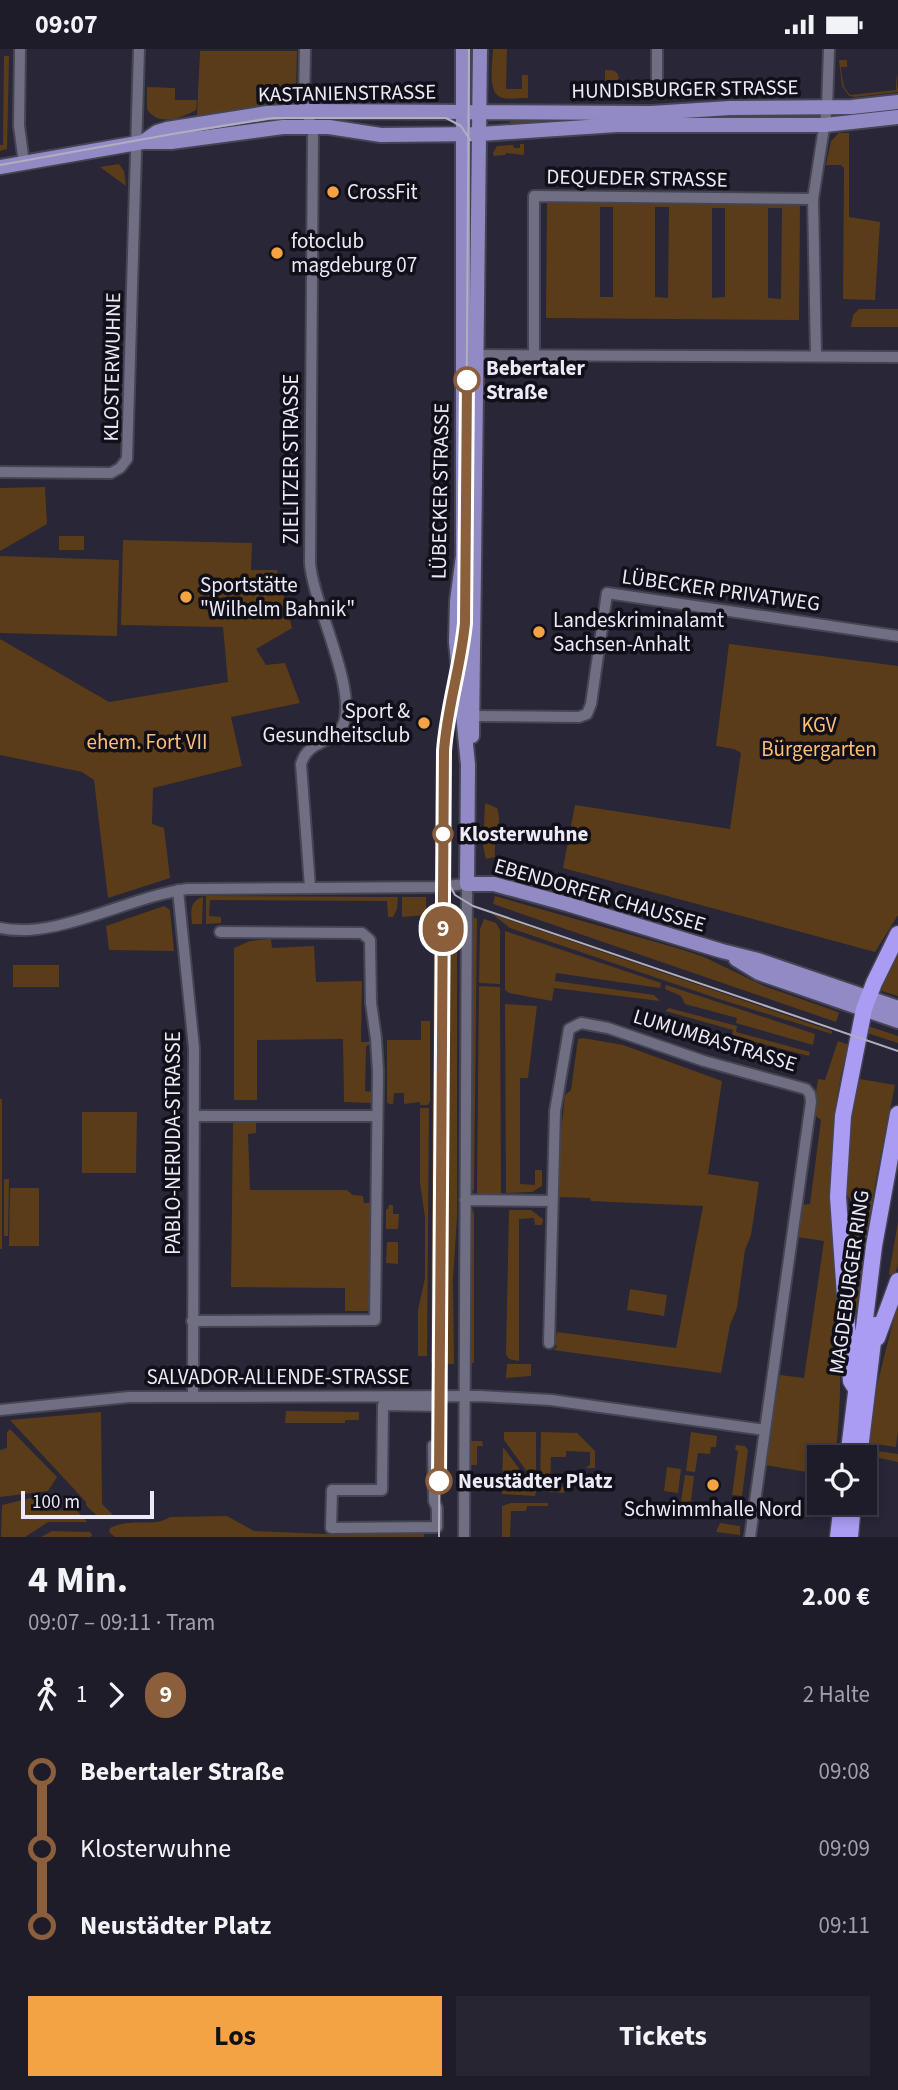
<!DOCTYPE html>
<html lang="de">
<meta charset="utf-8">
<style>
body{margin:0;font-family:"Source Sans 3",sans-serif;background:#262531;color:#f1f3f6;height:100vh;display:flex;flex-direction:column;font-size:26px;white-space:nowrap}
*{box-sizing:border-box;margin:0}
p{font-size:23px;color:#a1a1a8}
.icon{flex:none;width:38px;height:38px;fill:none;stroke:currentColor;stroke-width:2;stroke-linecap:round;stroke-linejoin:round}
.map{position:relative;height:1488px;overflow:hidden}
.panel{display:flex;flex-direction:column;background:#1e1c29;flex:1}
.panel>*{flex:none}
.badge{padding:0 14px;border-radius:23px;font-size:24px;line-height:46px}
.tools{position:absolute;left:807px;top:1396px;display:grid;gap:14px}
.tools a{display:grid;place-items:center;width:70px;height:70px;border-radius:0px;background:#1e1c29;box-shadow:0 4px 10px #0003,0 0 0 2px #3c3a46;font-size:35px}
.scale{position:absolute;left:21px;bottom:18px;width:133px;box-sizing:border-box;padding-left:7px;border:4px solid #ebeaf6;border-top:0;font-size:19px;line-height:24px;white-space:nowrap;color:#ebeaf6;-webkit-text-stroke:5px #111018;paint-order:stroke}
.map>.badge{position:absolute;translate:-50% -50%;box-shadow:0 0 0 4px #fff}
.legs{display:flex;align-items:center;gap:10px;height:77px;padding:0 28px;font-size:23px}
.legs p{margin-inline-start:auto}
.headline{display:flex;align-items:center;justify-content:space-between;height:119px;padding:0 28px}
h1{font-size:38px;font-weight:700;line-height:52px}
.action{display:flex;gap:14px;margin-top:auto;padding:14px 28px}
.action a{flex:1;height:80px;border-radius:0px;background:#f4a344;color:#111;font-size:28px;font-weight:700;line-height:80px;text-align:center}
.action a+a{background:#262531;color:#f1f3f6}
ul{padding:0 28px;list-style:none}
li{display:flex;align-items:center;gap:24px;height:77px;font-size:26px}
li i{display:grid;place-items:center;width:10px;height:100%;margin:0 9px;background:currentColor}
li i::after{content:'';width:18px;height:18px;margin:-9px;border:5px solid;border-radius:50%;background:#1e1c29}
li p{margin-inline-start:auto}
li:first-child i{background:linear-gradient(#0000 50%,currentColor 0)}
li:last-child i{background:linear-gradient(currentColor 50%,#0000 0)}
.status{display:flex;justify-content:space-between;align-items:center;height:49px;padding:0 35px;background:#1e1c29;direction:ltr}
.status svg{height:19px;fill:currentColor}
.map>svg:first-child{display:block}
.green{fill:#5b3c18;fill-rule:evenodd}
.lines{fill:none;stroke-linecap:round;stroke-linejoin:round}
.minor-casing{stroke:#454452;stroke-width:14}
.major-casing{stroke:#454452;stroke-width:18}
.highway-casing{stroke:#454452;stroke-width:19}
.minor{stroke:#706e82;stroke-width:10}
.major{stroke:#928ac5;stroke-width:14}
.highway{stroke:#a99cf2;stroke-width:16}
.tram{stroke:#b0afbc;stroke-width:2}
.line-1-casing{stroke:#fff;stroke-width:16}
.line-1{stroke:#8b5e3c;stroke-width:10}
.poi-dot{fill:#f4a344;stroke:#111018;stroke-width:2.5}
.stop-1-dot{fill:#fff;stroke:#8b5e3c;stroke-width:3.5}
.labels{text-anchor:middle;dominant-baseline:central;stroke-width:7;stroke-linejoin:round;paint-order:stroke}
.street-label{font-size:21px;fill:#ebeaf6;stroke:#111018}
.poi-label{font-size:21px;fill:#ebeaf6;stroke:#111018;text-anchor:start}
.stop-label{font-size:21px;font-weight:bold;fill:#ebeaf6;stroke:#111018;text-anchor:start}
.park-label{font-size:21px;fill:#ffbd75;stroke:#111018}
</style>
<div class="status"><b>09:07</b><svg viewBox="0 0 49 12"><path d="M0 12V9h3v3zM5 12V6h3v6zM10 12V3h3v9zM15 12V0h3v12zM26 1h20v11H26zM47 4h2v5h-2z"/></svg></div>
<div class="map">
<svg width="898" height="1488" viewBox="0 0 898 1488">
<rect width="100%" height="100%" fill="#282637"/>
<path class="green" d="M493,0h14l-1,40h16v-14h6v23c-8,0 -21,2 -28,-1 -13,-6 -7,-36 -7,-48z
M200,2h97l-1,39 -10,13 -100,18 11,-6z
M4,7h5l-2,93 -7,2v-6h3z
M839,11h8v7h-6v3l3,17 6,8 46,-5v-17l2,19 -43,5 -6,-1 -7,-10z
M605,21c7,0 13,0 14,8l-4,6 -10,2z
M147,38l28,1v12h22l-1,10c-15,8 -38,17 -49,-1z
M800,64v3h-77l-214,11 1,-7 60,1 30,-4z
M839,84h10v84l31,5 -5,78 -32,-1 1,-131 -3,-3h-15l5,-24z
M520,95h4v11l-18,-2 -1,2 -11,1 -1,-3 4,-7 16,-1 1,3h6z
M119,115l5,7 2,15 -26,-19z
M547,153l253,2 -1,116 -253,-2zM600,158h13v90h-13zM655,158h14l-1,91 -13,-1zM712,159h13v89l-13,1zM768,159h14l-1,91 -13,-1z
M859,260h39v18h-47l2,-12z
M45,438l2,37 -47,27v-63z
M59,487h25v14h-25z
M123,491l129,3 -1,27h26l15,58 -36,21 10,16 19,-2 15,40 -69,14 11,49 -89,22 -1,36 12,4 6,50 -62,20 -14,-118 -12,-8 -82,-17v-116l109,63 119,-20 -5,-55 -102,-2z
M0,507l119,4 -2,76 -117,-3z
M729,595l169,22v249l-23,37 -312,-84 12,-63 155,24 11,-76 -7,-4 -18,-3z
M485,754l12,5c6,14 -4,33 -2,49l-9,2 -3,-13z
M206,847l192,1 -1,12 -4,8h-5l-1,-16 -177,-1 -1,16 12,1v6l-15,1z
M495,847l185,53 24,8 60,29 71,25 4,2 -3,9 -343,-118z
M203,848l-1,27h-10c-1,-12 -3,-23 11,-27z
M402,848h24v18l-24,2z
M164,857l6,4 4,41 -65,-1 -3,-24z
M492,865l340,117v3l-113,-35 -209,-71z
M451,869h6v300l-4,61 1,85h-7z
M473,869h4l-3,274 -3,-5z
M436,870h5l-3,444h-7l3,-438z
M484,870l12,4 4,7v54l-21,-1 1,-54z
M505,882l156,52 -1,5 -104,-15 -1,8 99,14 6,6 -106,-13 -2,13 -43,-8 -4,-3z
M271,890l1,9 42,-2 2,36 46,-1 -1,61h9l2,2 -6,2 -1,45 8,1v11l-29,-1 -1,-63 -86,1v60h-23v-152l16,-7z
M898,899v48l-19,-6z
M13,916h46v22h-46z
M666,936l149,49 -2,11 -77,-22 1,-5 -52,-14 -4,-8 -16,-7z
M479,937l21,1 1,209 -17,1 -7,-4z
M505,955l32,2 -9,72h-8v106l15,1v-15h7v16l-10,6 -26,1z
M669,959l68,18 -1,6 74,20 -1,4 -77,-20 1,-6 -68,-19z
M421,972h9v80l-2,4h-8v-3l-16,2v-11h-10l-1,11h-4l-2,-2v-62h34z
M865,976l33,11v7l-34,-11z
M583,989l40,7 99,36 -14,93 51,8 -8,53 -6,15 -8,58 -7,17 -9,48 -168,-23 4,-3 -2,-4 2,-11 119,16 27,-142 -112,-5 -1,-3 -31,-1 1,-55 5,-47 6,-5 7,-51z
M838,992l11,4c-32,102 -11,208 -9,312 1,34 -1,67 -5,101h-16v16l-54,-9 15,-90 24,3 20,-137 -27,-4 4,-32 9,-1 11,-84 -8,-6 5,-35 7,1z
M854,1029l41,7 -20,99 -21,142 2,3 -2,18 -4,-118 9,-5 -2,-16 -14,-18z
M0,1050h2v150h-2z
M420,1059h9l-2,248h-9v-46l7,-32v-61l-5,-34z
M82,1063h55l-1,61h-54z
M233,1073h23v11l-8,1 2,56h97l6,5 10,1 1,7h9l-3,108h-25v-23l-114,-1z
M4,1130h5l-1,57h-4z
M10,1139h29v58h-30z
M389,1156h4v9h6l-1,15h-12v-20h2z
M474,1161v153h-3l-1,-13v-134z
M509,1161h22l12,9 -1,6h-7l-1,-7 -15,1v142l-10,-2 -3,-5z
M898,1173v43l-4,13 -5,-4z
M387,1193h11v22l-12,-1z
M630,1240l37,6 -3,21 -37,-6z
M898,1253v129l-2,16 -27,-4 5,-46z
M507,1315h24v12l-25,2z
M286,1362l73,1v8h-14v3h-60z
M101,1363l1,92 12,12c-12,5 -20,-2 -28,-11v-3l-76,-82z
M10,1380l47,48 -9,14 -48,6v-47l7,-2v-16z
M504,1383h32v52l-32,-44z
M541,1383l36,1 18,18v17h-10l5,-3v-13l-24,-1v6h-15l-1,29 14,1v6l-24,-2z
M691,1383l26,4 -1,11h-5l-1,7 -12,-1 -3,19 -9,-1z
M469,1392h13l1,5h-6v19h-9z
M736,1396l9,1 3,4 -6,46 -10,-1 6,-44 -3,-1z
M503,1398l33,44 -1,5 -33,-2z
M870,1401l28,4v8l-28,-6z
M667,1418l14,2 -3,24 -14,-2z
M685,1426l9,1 -5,41 -10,-2z
M51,1444l-10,8 -1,10 28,-1 3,-6 16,18h-39l-23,15h-24l1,-32z
M511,1454h37v3h-21l-1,5h-15l-1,26h-8v-31z
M227,1467l27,15 93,4 77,-6v8h-309l-6,-5 1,-4c23,-11 43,0 60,-11z
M720,1474l20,3v9l-24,-3z
M52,1482l38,1 2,3 -1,2h-50z"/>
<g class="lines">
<g class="minor-casing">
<path id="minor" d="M20,0l-1,77 5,37
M305,0l-1,56 9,26 -3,432c3,41 48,127 33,162 -9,20 -34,13 -42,39l9,123
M657,0v40
M534,305v-158l279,3
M476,306l422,2
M816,307l-3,-157 14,-91 2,-59
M0,423l111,1 9,-5 7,-9 12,-410
M473,667l106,1 8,-3 4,-10 16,-111 291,43
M178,841l16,158 -1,349
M0,879c56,12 128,-31 187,-39l248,-2 32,-3 -3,653
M194,1067h183
M465,1151l87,1
M192,1272l183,-1 3,-248 -2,-34 -5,-35 -1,-63 -8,-7 -142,-1
M549,1294l6,-232 14,-82 12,-6 27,5 96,33 102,28 4,5 1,8 -61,435
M383,1356l55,1v39l-5,1 1,55 3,7v19l-106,1 1,-38h50z
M0,1361l129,-13 351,-1 71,4 214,30"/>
</g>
<g class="major-casing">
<path id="major" d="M463,0v507l-6,45 -1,41 12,123 -1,119h27l73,20 155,47 36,9 140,48
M143,93l14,-10 10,-3 100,-16 39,-2 345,2 79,-5 122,-1 46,-5
M0,118l143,-25h28l112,-15h46l52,8 99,-1 137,-9h208l73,-8
M472,687l8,-687
M736,910l23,14 139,48"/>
</g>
<g class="highway-casing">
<path id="highway" d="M877,1289l21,-57
M856,1340l-5,-8 -13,-184 5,-81 21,-107 10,-26 24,-49
M848,1409l26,-212 24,-132
M859,1409l16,-133
M838,1488l4,-34
M850,1488l3,-34"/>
</g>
<use href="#minor" class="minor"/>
<use href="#major" class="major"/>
<use href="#highway" class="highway"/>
<path class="tram" d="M0,116l178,-32 94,-15h174l15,8 9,14
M445,828l10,18 18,11 425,145
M439,1488l5,-786c3,-43 17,-85 21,-128l4,-574"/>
</g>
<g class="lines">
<g class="line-1-casing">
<path id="line-1" d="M439,1432l5,-730c3,-43 17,-85 21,-128l2,-243"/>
</g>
<use href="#line-1" class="line-1"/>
</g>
<g class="poi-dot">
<circle cx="333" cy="143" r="7"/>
<circle cx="277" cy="204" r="7"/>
<circle cx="186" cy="548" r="7"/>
<circle cx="539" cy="583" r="7"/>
<circle cx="424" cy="674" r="7"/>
<circle cx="713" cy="1436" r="7"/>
</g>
<g class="stop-1-dot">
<circle cx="467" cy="331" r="12"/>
<circle cx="443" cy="785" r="9"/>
<circle cx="439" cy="1432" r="12"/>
</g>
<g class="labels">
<g class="street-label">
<text transform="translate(685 40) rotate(-1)">HUNDISBURGER STRASSE</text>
<text transform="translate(347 44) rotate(-1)">KASTANIENSTRASSE</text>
<text transform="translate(637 129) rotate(1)">DEQUEDER STRASSE</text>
<text transform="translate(112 318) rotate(-89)">KLOSTERWUHNE</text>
<text transform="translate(291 410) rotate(-90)">ZIELITZER STRASSE</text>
<text transform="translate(440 442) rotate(-89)">LÜBECKER STRASSE</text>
<text transform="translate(721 541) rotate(8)">LÜBECKER PRIVATWEG</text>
<text transform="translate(600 846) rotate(16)">EBENDORFER CHAUSSEE</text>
<text transform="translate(715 991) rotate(17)">LUMUMBASTRASSE</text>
<text transform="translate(173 1094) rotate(-90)">PABLO-NERUDA-STRASSE</text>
<text transform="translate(849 1233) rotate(-82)">MAGDEBURGER RING</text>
<text x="278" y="1328">SALVADOR-ALLENDE-STRASSE</text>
</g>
<g class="poi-label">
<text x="347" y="143">CrossFit</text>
<text x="291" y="192">fotoclub<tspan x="291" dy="24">magdeburg 07</tspan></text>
<text x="200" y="536">Sportstätte<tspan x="200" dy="24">"Wilhelm Bahnik"</tspan></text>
<text x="553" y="571">Landeskriminalamt<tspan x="553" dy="24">Sachsen-Anhalt</tspan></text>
<text x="410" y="662" text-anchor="end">Sport &amp;<tspan x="410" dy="24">Gesundheitsclub</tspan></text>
<text x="713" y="1460" text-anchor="middle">Schwimmhalle Nord</text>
</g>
<g class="stop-label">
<text x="486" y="319">Bebertaler<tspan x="486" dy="24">Straße</tspan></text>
<text x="459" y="785">Klosterwuhne</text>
<text x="458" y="1432">Neustädter Platz</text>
</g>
<g class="park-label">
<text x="819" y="676">KGV<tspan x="819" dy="24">Bürgergarten</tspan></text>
<text x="147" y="693">ehem. Fort VII</text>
</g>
</g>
</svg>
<div class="tools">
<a><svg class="icon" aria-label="locate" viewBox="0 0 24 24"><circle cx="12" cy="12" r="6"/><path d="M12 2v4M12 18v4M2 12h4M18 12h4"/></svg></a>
</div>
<div class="scale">100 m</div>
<b class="badge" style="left:443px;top:880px;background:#8b5e3c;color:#fff">9</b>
</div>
<section class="panel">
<div class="headline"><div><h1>4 Min.</h1><p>09:07 – 09:11 · Tram</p></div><b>2.00 €</b></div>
<div class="legs"><svg class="icon" aria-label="walk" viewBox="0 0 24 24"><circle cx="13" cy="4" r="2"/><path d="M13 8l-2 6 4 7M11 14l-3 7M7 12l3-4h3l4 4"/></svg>1<svg class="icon" aria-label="forward" viewBox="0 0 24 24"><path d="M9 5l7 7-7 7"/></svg><b class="badge" style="background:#8b5e3c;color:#fff">9</b><p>2 Halte</p></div>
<ul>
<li><i style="color:#8b5e3c"></i><b>Bebertaler Straße</b><p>09:08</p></li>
<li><i style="color:#8b5e3c"></i><span>Klosterwuhne</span><p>09:09</p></li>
<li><i style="color:#8b5e3c"></i><b>Neustädter Platz</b><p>09:11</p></li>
</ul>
<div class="action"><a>Los</a><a>Tickets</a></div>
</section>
